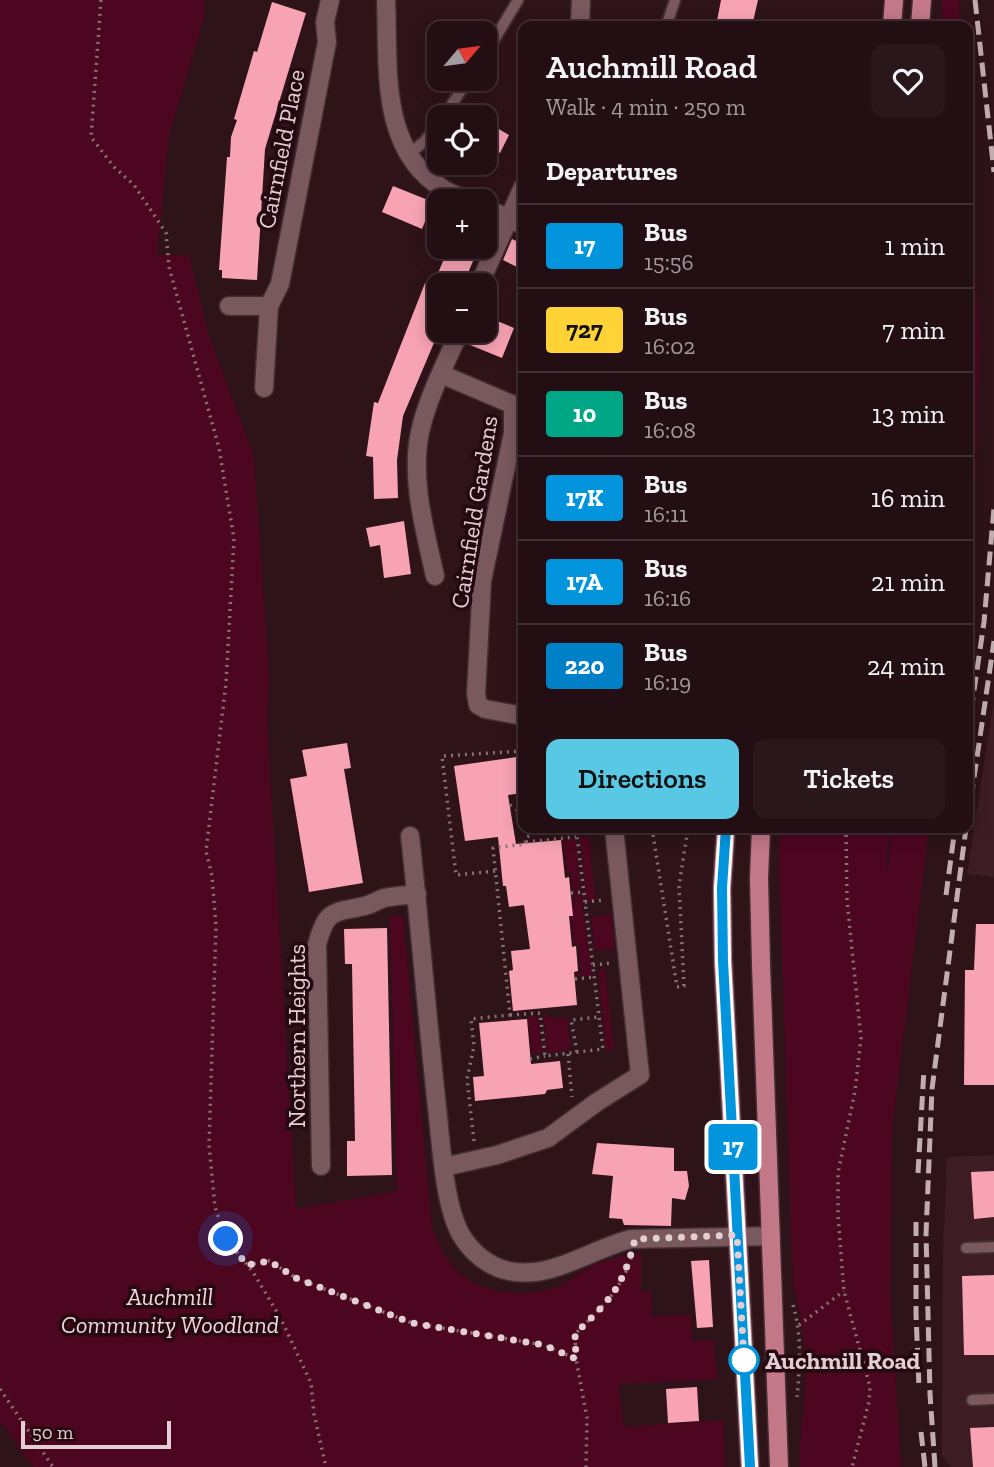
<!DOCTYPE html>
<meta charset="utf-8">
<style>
body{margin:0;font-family:"Zilla Slab",serif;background:#2a171c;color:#f1f3f6;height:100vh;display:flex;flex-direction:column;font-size:26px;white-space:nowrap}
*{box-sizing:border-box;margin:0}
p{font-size:23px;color:#a29ca0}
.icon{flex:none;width:38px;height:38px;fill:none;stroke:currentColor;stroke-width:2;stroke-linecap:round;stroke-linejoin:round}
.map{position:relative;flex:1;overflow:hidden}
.sheet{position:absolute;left:518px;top:21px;width:455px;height:812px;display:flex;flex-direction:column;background:#220e13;border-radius:14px;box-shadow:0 4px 18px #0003,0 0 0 2px #3f2e33}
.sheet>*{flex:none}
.badge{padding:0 14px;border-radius:5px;font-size:24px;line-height:46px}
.needle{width:46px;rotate:61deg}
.fabs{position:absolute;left:427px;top:21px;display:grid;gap:14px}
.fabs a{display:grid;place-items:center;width:70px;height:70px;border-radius:14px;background:#220e13;box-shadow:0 4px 18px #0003,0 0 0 2px #3f2e33;font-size:35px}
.scale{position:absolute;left:21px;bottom:18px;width:150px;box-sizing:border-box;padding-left:7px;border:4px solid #e3cfd3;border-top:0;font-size:19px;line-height:24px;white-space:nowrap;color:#e3cfd3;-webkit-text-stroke:5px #240a10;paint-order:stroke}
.you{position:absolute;width:35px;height:35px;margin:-18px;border:5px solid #fff;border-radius:50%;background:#1a73e8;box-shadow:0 0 0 10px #1a73e833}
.map>.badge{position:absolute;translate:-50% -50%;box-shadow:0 0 0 4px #fff}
h2{padding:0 28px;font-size:26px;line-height:63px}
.round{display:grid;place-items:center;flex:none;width:74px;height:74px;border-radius:14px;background:#2a171c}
.overview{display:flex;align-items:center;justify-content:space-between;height:119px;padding:0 28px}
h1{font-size:33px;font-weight:600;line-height:52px}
.button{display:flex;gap:14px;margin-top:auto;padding:14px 28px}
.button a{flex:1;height:80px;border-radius:14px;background:#58c8e4;color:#111;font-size:28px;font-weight:600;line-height:80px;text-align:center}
.button a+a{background:#2a171c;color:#f1f3f6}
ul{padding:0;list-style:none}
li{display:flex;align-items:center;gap:21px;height:84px;padding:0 28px;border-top:2px solid #3f2e33}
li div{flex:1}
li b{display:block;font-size:26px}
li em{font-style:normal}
li .badge{min-width:77px;font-weight:700;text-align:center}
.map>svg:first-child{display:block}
.built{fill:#3e1c24}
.green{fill:#4d0620}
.building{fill:#f8a3b4}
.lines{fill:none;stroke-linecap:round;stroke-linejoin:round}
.lane-casing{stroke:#422e32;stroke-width:14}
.street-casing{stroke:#422e32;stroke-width:21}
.primary-casing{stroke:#422e32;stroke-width:21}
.path{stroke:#897277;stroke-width:3.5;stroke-dasharray:2 5;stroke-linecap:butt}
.lane{stroke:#79585e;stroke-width:10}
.street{stroke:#79585e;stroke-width:18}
.primary{stroke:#c37888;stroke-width:18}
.rail{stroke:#c1acb1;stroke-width:5;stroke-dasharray:14 7;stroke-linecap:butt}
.line-casing{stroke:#fff;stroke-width:16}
.line{stroke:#0295dd;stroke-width:10}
.walk{stroke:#e3cfd3;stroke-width:7;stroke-dasharray:0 12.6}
.stop-dot{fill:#fff;stroke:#0295dd;stroke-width:3.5}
.labels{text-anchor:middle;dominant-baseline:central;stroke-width:7;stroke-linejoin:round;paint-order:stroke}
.street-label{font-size:24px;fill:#e3cfd3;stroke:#240a10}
.park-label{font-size:24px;font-style:italic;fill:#f3d7dc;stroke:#240a10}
.stop-label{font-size:24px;font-weight:bold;fill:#e3cfd3;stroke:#240a10;text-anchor:start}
</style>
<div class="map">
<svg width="994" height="1467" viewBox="0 0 994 1467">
<rect width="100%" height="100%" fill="#2e1319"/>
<path class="built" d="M994,699v178l-27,-3z
M994,1155v312h-43l-9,-12 1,-208 4,-90z"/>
<path class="green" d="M0,0h204v18l-35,117 -12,120h32l19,78 46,124 15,220 -2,43 29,489 101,-18 -7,-274 5,-2 8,2 29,310c8,18 15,37 31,49 24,19 66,21 94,11 13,-5 24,-16 37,-22 15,-7 31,-9 47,-12v39l10,-1 1,25 39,-1 1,26 21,-1 5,39 -99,5 4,43 100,-7 2,47h-692l-33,-46z
M942,0h17l1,26h-18z
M968,181l12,156 -4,136 -8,60z
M780,828h109l-4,50 5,-23 1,-27h38l-37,301 -2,164 11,174h-101c-1,-31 5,-61 6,-92 0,-32 -6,-61 -13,-91l-14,-417z
M589,837l6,63h-9l-6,-62z
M576,839l4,50 -7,1 -2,-17 -4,-1 -4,-32z
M581,893l11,82 -15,2v-3l5,-1 -4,-29h-4l-4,-39 5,-1 -1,-10z
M611,914l4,35 -20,2 -4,-34z
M605,968l9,82h-8l-8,-80z
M543,1014h5l1,4 18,-1 4,32 -24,4z
M538,1016l4,37 -10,1 -4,-37z"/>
<path class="building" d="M721,0h37l-6,26h-36z
M272,2l34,11 -41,136 -8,131 -35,-2v-8h-3l8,-113h3l1,-20 6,-17 -3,-1 20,-68 3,1z
M485,121l24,14 -9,18 -15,-9z
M393,186l40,16 -11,27 -40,-17z
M512,239l11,5v26l-20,-10z
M449,247h30l-16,38h-30z
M425,283l14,6v42l-36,85 -6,44 1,38 -24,1 -1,-42 -7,-1 8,-54 4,1z
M485,316l29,12 -12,30 -32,-13 5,-14h10z
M404,521l7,53 -27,4 -4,-33 -10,2 -4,-19z
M347,743l4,25 -7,1 19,114 -54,9 -19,-113 17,-3 -5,-26z
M523,756v37l-15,2 8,49 45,-4 4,38 4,-1 4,39h-4l3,31 4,-1 2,25 -4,1 3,33 -64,6 -4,-40 4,-1 -2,-19 19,-2 -6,-44 -15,2 -3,-21h-3l-5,-49 -33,4 -11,-75z
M976,924h18v161h-30l1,-115h9z
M387,928l5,247 -45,1v-35h8l-3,-177h-7l-1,-35z
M527,1019l4,45 29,-3 3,27 -16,2 -2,4 -70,7 -2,-24 11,-1 -5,-53z
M597,1143l77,5v23h13l2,15 -4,14 -13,-2 -1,28 -47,-1 -2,-6 -13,-1 4,-42 -21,-2z
M994,1171v46l-20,2 -3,-47z
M709,1260l4,67 -16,1 -6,-67z
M994,1275v80h-30l-2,-79z
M697,1387l2,34 -31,2 -2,-34z
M994,1427v40h-21l-3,-39z"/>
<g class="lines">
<g class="lane-casing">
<path id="lane" d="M667,24l8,-24
M485,55l33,-55
M443,117l26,-38
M409,154l16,-13 14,-19
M966,1248l28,-1
M972,1400l22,-1"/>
</g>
<g class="street-casing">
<path id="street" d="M386,0c3,65 -8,151 59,190 7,4 16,7 25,11
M580,26l1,-26
M485,208l38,17
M479,285l44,-98
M229,306h40
M441,374l75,32
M264,388l5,-82 11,-22 47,-242 -2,-20 5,-22
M523,409l-7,-3 -3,7v20l-31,148 -6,113 2,11 7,4 38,7
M435,576c-10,-45 -25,-98 -15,-144 7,-33 26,-70 40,-101
M410,836c10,90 17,181 27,271 4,35 7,96 23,126 10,18 28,34 49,38 42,9 82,-22 122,-32l140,-3
M321,1166l-4,-221c10,-40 19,-31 51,-40 6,-2 10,-5 16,-7 10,-2 22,-3 33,-4
M444,1167l53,-12 51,-17 49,-36 43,-27 -26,-247"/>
</g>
<g class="primary-casing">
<path id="primary" d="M892,26l2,-26
M920,26l2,-26
M726,828l-4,60 1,73 27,506
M761,828l-2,50 2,87 18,502"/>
</g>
<path class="path" d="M101,0l-10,137 23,30 20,18 32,48 3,34 50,181 15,91 -8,144 -20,168 6,25 4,50 -7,219 6,62 11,32 27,33 28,47 30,64 3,31 12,53
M510,805l13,9
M652,828l25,159 7,-1 -5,-100 9,-58
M846,828l1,72 14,138 -6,53 -17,82v43l6,75 26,96 -1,15 -17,65
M526,842l50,-5
M495,871l-39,4 -14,-119 81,-5
M571,893l12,-1
M585,902l20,-2
M593,965l18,-2
M575,979l20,-2
M510,1015l30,-2 5,43 58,-7 -27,-221
M577,1052l-6,-32 28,-3
M568,1054l4,43
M530,1059l15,-3
M474,1141l-7,-62 7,-33 -3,-27 39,-4 -17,-167 32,-4 1,-7 7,-2v-7
M247,1265l22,-4 27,17 116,45 132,22 32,14 11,59 -1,49
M793,1305c9,31 7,60 4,92
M799,1325l45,-34
M576,1359l-1,-25c23,-23 47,-44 56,-76
M0,1389l53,78"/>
<use href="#lane" class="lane"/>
<use href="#street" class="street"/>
<use href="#primary" class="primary"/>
<path class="rail" d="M975,0l19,172
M968,732l16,-110 10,-114
M968,819l26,-178
M946,895l9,-67
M918,1173l6,-104
M916,1222v92l3,73
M921,1432l4,35
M935,1467l-5,-73 -4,-160 6,-145 34,-261"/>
</g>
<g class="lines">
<g class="line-casing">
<path id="line" d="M726,828l-4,60 1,73 27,506"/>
</g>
<use href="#line" class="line"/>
<path class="walk" d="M226,1239l21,26 22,-4 27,17 116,45 132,22 32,14 -1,-25c35,-34 48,-46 60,-95l102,-4 7,125"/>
</g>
<circle class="stop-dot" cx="744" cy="1360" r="14"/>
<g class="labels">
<g class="street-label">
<text transform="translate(281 149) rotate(-79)">Cairnfield Place</text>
<text transform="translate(474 512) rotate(-81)">Cairnfield Gardens</text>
<text transform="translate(296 1036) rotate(-90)">Northern Heights</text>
</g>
<g class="park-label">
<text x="170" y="1296">Auchmill<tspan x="170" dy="28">Community Woodland</tspan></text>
</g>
<g class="stop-label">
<text x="765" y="1360">Auchmill Road</text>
</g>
</g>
</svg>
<div class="fabs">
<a><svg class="needle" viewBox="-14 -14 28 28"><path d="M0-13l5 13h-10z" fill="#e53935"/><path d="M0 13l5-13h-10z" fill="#a29ca0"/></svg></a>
<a><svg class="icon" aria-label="locate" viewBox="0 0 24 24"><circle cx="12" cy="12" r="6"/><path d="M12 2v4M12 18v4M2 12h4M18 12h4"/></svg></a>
<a>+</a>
<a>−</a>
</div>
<div class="scale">50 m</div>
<div class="you" style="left:226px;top:1239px"></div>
<b class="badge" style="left:733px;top:1147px;background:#0295dd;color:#fff">17</b>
<section class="sheet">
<div class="overview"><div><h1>Auchmill Road</h1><p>Walk · 4 min · 250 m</p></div><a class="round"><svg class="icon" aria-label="heart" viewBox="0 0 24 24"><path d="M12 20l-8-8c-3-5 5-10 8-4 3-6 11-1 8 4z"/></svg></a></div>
<h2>Departures</h2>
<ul>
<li><span class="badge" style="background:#0295dd;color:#fff">17</span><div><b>Bus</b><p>15:56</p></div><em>1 min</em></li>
<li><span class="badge" style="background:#ffd336;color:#111">727</span><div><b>Bus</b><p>16:02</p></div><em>7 min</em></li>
<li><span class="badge" style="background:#00a786;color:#fff">10</span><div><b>Bus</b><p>16:08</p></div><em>13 min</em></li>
<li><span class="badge" style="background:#0295dd;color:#fff">17K</span><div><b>Bus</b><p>16:11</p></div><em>16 min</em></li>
<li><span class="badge" style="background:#0295dd;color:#fff">17A</span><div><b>Bus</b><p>16:16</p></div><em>21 min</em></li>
<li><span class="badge" style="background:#0081c7;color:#fff">220</span><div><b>Bus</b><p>16:19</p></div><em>24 min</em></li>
</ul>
<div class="button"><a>Directions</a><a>Tickets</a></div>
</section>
</div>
